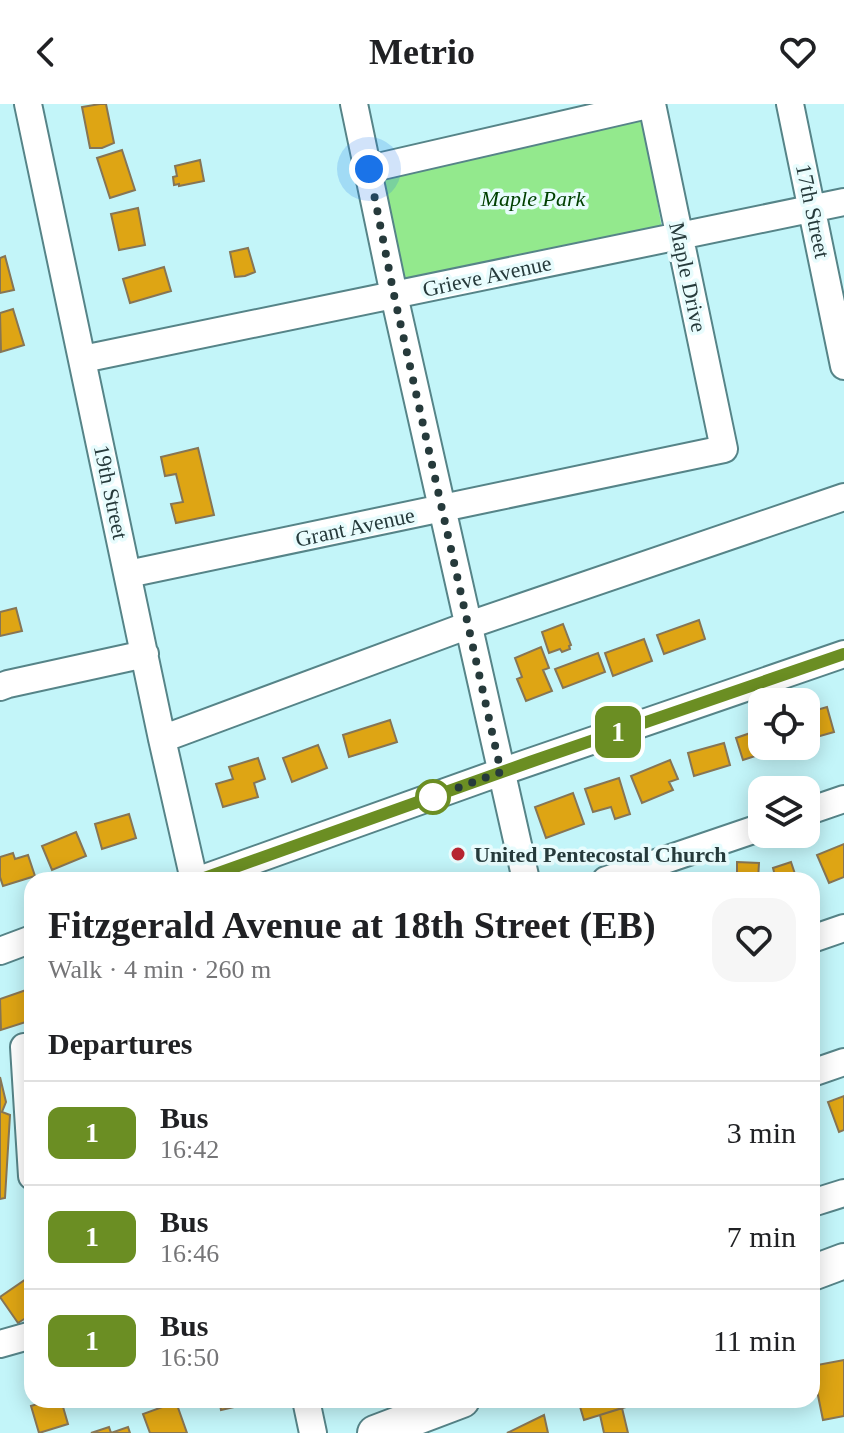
<!DOCTYPE html>
<meta charset="utf-8">
<style>
body{margin:0;font-family:Georgia,serif;background:#f6f6f6;color:#202124;height:100vh;display:flex;flex-direction:column;font-size:30px;white-space:nowrap}
*{box-sizing:border-box;margin:0}
p{font-size:26px;color:#757577}
.icon{flex:none;width:44px;height:44px;fill:none;stroke:currentColor;stroke-width:2;stroke-linecap:round;stroke-linejoin:round}
.map{position:relative;flex:1;overflow:hidden}
.details{position:absolute;left:24px;top:768px;width:796px;height:536px;display:flex;flex-direction:column;background:#fff;border-radius:24px;box-shadow:0 4px 20px #0003}
.details>*{flex:none}
.badge{padding:0 16px;border-radius:12px;font-size:28px;line-height:52px}
.buttons{position:absolute;left:748px;top:584px;display:grid;gap:16px}
.buttons a{display:grid;place-items:center;width:72px;height:72px;border-radius:16px;background:#fff;box-shadow:0 4px 20px #0003;font-size:40px}
.you{position:absolute;width:40px;height:40px;margin:-20px;border:6px solid #fff;border-radius:50%;background:#1a73e8;box-shadow:0 0 0 12px #1a73e833}
.map>.badge{position:absolute;translate:-50% -50%;box-shadow:0 0 0 4px #fff}
h2{padding:0 24px;font-size:30px;line-height:72px}
.round{display:grid;place-items:center;flex:none;width:84px;height:84px;border-radius:24px;background:#f6f6f6}
.head{display:flex;align-items:center;justify-content:space-between;height:136px;padding:0 24px}
h1{font-size:38px;font-weight:700;line-height:60px}
ul{padding:0;list-style:none}
li{display:flex;align-items:center;gap:24px;height:104px;padding:0 24px;border-top:2px solid #e0e0e0}
li div{flex:1}
li b{display:block;font-size:30px}
li em{font-style:normal}
li .badge{min-width:88px;font-weight:700;text-align:center}
header{display:flex;justify-content:space-between;align-items:center;height:104px;padding:0 24px;background:#fff;font-size:36px;font-weight:700}
.map>svg:first-child{display:block}
.green{fill:#93e98d}
.building{fill:#dea514;stroke:#867555;stroke-width:2}
.lines{fill:none;stroke-linecap:round;stroke-linejoin:round}
.minor-casing{stroke:#568488;stroke-width:30}
.major-casing{stroke:#568488;stroke-width:38}
.minor{stroke:#fff;stroke-width:26}
.major{stroke:#fff;stroke-width:34}
.line-casing{stroke:#fff;stroke-width:18}
.line{stroke:#6b8e23;stroke-width:12}
.walk{stroke:#263a3b;stroke-width:8;stroke-dasharray:0 14.4}
.stop-dot{fill:#fff;stroke:#6b8e23;stroke-width:4}
.poi-dot{fill:#b62531;stroke:#e8fcfd;stroke-width:3}
.labels{text-anchor:middle;dominant-baseline:central;stroke-width:7;stroke-linejoin:round;paint-order:stroke}
.park-label{font-size:22px;font-style:italic;fill:#004001;stroke:#e8fcfd}
.street-label{font-size:22px;fill:#263a3b;stroke:#e8fcfd}
.poi-label{font-size:22px;font-weight:bold;fill:#263a3b;stroke:#e8fcfd;text-anchor:start}
</style>
<header><svg class="icon" aria-label="back" viewBox="0 0 24 24"><path d="M15 5l-7 7 7 7"/></svg>Metrio<svg class="icon" aria-label="heart" viewBox="0 0 24 24"><path d="M12 20l-8-8c-3-5 5-10 8-4 3-6 11-1 8 4z"/></svg></header>
<div class="map">
<svg width="844" height="1329" viewBox="0 0 844 1329">
<rect width="100%" height="100%" fill="#c3f5f9"/>
<path class="green" d="M642,8l20,117 -258,59 -23,-116z"/>
<path class="building" d="M100,0h6l8,39 -12,5h-12l-8,-41z
M122,46l13,40 -25,8 -13,-40z
M200,56l4,21 -25,5v-2l-5,1 -1,-8 4,-1 -2,-10z
M138,104l7,37 -26,5 -8,-36z
M248,144l7,24 -10,4 -10,1 -5,-25z
M5,152l9,34 -14,3v-35z
M164,163l7,24 -41,12 -7,-24z
M13,205l11,36 -23,7 -1,-39z
M198,344l16,67 -38,8 -5,-19 12,-2 -7,-28 -11,2 -4,-19z
M16,504l6,23 -22,5v-24z
M699,516l6,19 -41,15 -7,-19z
M563,520l8,21 -2,1 1,3 -8,3 -2,-3 -11,4 -7,-21z
M644,535l8,22 -39,15 -8,-23z
M541,543l8,21 -6,2 9,21 -26,10 -9,-22 5,-2 -7,-19z
M598,549l7,19 -42,16 -8,-19z
M827,603l7,25 -28,8v-27z
M390,616l7,22 -48,15 -6,-22z
M762,625v17l21,1 -40,13 -7,-22z
M724,639l6,22 -36,11 -6,-23z
M318,641l9,23 -35,14 -9,-24z
M258,654l7,21 -11,4 4,14 -35,10 -7,-23 17,-5 -4,-12z
M670,656l8,19 -9,3 4,8 -31,13 -11,-27z
M619,674l11,36 -15,5 -4,-12 -18,5 -8,-23z
M573,689l11,31 -38,14 -11,-31z
M129,710l7,24 -34,11 -7,-25z
M76,728l10,24 -34,14 -10,-24z
M844,740v33l-15,6 -12,-28z
M13,749l2,6 13,-4 7,21 -32,10 -3,-9v-20z
M737,758l22,1 -1,17h-21z
M791,758l6,18h-21l-3,-12z
M32,884v32l-31,10 -1,-31z
M0,973l6,25 -4,10 8,3 -5,83 -5,1z
M844,992v34l-5,2 -11,-30z
M32,1171v39l-14,9 -18,-26z
M844,1256v56l-21,4 -11,-54z
M51,1296h10l7,24 -29,9 -8,-27z
M219,1296h41v1l-39,9z
M578,1296h49l2,6 -45,14z
M176,1298l11,31h-37l-7,-19z
M622,1304l6,25h-24l-4,-18z
M544,1311l4,18h-41z
M109,1323l2,6 17,-6 2,6h-39z"/>
<g class="lines">
<g class="minor-casing">
<path id="minor" d="M28,0l134,635 32,141
M354,0l40,191 132,585
M790,0l54,262
M369,65l283,-65
M83,255l761,-157
M128,470l596,-125 -72,-345
M0,583l8,-3 137,-30
M162,635l307,-114 375,-128
M806,708l38,-13
M199,776l302,-108 343,-118
M606,776l156,-53
M812,835l32,-11
M0,847l32,-12
M24,943l8,129
M812,969l32,-11
M812,1099l32,-10
M0,1240l32,-9
M306,1296l7,33"/>
</g>
<g class="major-casing">
<path id="major" d="M812,1169l32,-12
M375,1329l87,-33"/>
</g>
<use href="#minor" class="minor"/>
<use href="#major" class="major"/>
</g>
<g class="lines">
<g class="line-casing">
<path id="line" d="M199,776l331,-118 314,-108"/>
</g>
<use href="#line" class="line"/>
<path class="walk" d="M369,65l25,126 107,477 -68,25"/>
</g>
<circle class="stop-dot" cx="433" cy="693" r="16"/>
<circle class="poi-dot" cx="458" cy="750" r="8"/>
<g class="labels">
<g class="park-label">
<text x="533" y="94">Maple Park</text>
</g>
<g class="street-label">
<text transform="translate(813 107) rotate(78)">17th Street</text>
<text transform="translate(487 172) rotate(-12)">Grieve Avenue</text>
<text transform="translate(688 173) rotate(78)">Maple Drive</text>
<text transform="translate(111 388) rotate(78)">19th Street</text>
<text transform="translate(355 423) rotate(-12)">Grant Avenue</text>
</g>
<g class="poi-label">
<text x="474" y="750">United Pentecostal Church</text>
</g>
</g>
</svg>
<div class="buttons">
<a><svg class="icon" aria-label="locate" viewBox="0 0 24 24"><circle cx="12" cy="12" r="6"/><path d="M12 2v4M12 18v4M2 12h4M18 12h4"/></svg></a>
<a><svg class="icon" aria-label="layers" viewBox="0 0 24 24"><path d="M12 4l9 5-9 5-9-5zM3 14l9 5 9-5"/></svg></a>
</div>
<div class="you" style="left:369px;top:65px"></div>
<b class="badge" style="left:618px;top:628px;background:#6b8e23;color:#fff">1</b>
<section class="details">
<div class="head"><div><h1>Fitzgerald Avenue at 18th Street (EB)</h1><p>Walk · 4 min · 260 m</p></div><a class="round"><svg class="icon" aria-label="heart" viewBox="0 0 24 24"><path d="M12 20l-8-8c-3-5 5-10 8-4 3-6 11-1 8 4z"/></svg></a></div>
<h2>Departures</h2>
<ul>
<li><span class="badge" style="background:#6b8e23;color:#fff">1</span><div><b>Bus</b><p>16:42</p></div><em>3 min</em></li>
<li><span class="badge" style="background:#6b8e23;color:#fff">1</span><div><b>Bus</b><p>16:46</p></div><em>7 min</em></li>
<li><span class="badge" style="background:#6b8e23;color:#fff">1</span><div><b>Bus</b><p>16:50</p></div><em>11 min</em></li>
</ul>
</section>
</div>
